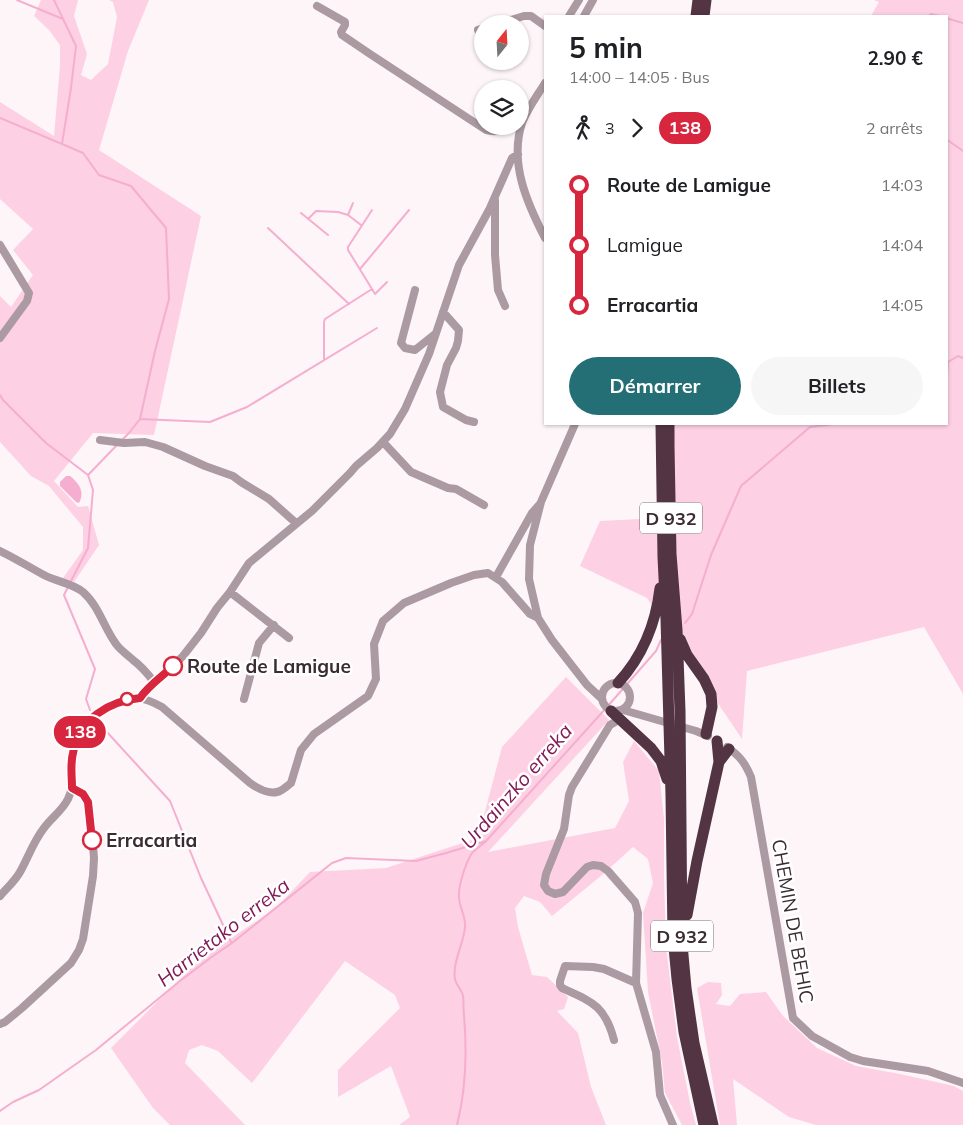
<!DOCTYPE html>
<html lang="fr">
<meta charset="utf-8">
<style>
body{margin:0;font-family:Mulish,sans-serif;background:#f6f6f6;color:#202124;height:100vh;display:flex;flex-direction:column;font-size:19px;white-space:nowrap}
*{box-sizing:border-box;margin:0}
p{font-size:16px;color:#757577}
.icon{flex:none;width:28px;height:28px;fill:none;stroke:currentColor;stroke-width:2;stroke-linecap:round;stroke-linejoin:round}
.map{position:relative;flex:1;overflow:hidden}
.panel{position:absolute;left:544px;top:15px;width:404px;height:410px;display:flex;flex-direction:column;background:#fff;border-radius:0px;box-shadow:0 1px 4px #0004}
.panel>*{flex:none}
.badge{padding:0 10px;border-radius:16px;font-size:18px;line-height:32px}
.needle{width:32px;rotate:18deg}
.buttons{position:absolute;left:474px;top:15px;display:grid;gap:10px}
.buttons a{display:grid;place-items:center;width:55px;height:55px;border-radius:50%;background:#fff;box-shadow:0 1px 4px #0004;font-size:25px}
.map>.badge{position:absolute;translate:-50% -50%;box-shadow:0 0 0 2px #fff}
.legs{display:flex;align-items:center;gap:8px;height:55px;padding:0 25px;font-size:16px}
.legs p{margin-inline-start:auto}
.head{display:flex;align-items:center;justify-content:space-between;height:85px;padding:0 25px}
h1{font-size:28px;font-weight:700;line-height:38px}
.primary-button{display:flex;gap:10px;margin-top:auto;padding:10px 25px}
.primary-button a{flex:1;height:58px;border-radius:30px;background:#246f75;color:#fff;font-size:20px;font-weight:700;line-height:58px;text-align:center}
.primary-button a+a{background:#f6f6f6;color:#202124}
ul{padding:0 25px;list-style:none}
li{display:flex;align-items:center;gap:18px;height:60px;font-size:19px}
li i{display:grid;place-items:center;width:8px;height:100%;margin:0 6px;background:currentColor}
li i::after{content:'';width:12px;height:12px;margin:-6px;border:4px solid;border-radius:50%;background:#fff}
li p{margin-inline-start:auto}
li:first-child i{background:linear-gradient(#0000 50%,currentColor 0)}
li:last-child i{background:linear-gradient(currentColor 50%,#0000 0)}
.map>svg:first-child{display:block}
.green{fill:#fdd0e4}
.water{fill:#f5aecf}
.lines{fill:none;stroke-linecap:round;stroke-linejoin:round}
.stream{stroke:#f5aecf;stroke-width:2}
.minor{stroke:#ab9aa1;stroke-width:8}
.highway{stroke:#533443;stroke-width:11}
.line-1-casing{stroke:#fff;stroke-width:11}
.line-1{stroke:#d7263d;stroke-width:8}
.stop-1-dot{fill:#fff;stroke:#d7263d;stroke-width:2.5}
.labels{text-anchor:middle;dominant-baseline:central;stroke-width:5;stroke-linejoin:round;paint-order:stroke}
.shield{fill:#fff;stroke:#766b70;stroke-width:1}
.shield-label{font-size:18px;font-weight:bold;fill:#3b2c33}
.stop-label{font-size:19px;font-weight:bold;fill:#3b2c33;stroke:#fff;text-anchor:start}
.street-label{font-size:19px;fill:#3b2c33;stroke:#fff}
.water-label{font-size:20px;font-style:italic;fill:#801b57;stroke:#fff}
</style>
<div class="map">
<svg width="963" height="1125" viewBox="0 0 963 1125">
<rect width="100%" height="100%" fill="#fdf5f8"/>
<path class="green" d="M41,0h37l-4,16 13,38 -6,21 10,5 17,-16 9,-47 -4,-15 -4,-2h40l-21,51 -29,99 102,66 -47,219 -61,-2 -39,48 24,26 10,-1 11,39 -25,37 -11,-4 20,-28v-23l-34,-41 -18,-10 -31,-34v-146l11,11 22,-32 -20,-25 20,-21 -33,-30v-97l54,34 6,-70v-21l-11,-15 -15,-14z
M874,0h89v694l-39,-67 -177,44 -5,68 -95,-141 -67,-32 20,-45 61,-3 13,-94h272v-408h-75l8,-14z
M566,677l43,43 -121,132 127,-24 14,-27 -6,-39 11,-21 25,30 5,48v59l2,69 11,90 13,66 6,22h-14l-17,-32 -3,-31 -14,-70 -5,-79 10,-30 -5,-24 -15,-12 -31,28 -50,41 -12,-14 -16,-6 -9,12 3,19 14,48 15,2 21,20 -4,12 -7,2 21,22 13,54 15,38h-207l11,-8 -19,-51 -53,31v-27l62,-62 -5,-13 -50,-34 -93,122 -34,-32 -16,-6 -13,5 -4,13 60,62h-75l-17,-17 -42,-60 90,-90 74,-49 35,-37 76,-4 92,-30 24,-91z
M708,982l13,1 1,12 -6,9 14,2 10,-12 26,-2 17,24 34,32 39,18 44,8 54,12 9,5v34h-147l-27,-8 -56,-38 4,46h-17l-23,-137z"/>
<path class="water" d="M66,476h4c9,7 15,16 9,27l-3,-1 -16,-16v-4z"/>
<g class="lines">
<path class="stream" d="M17,0l46,19
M54,0l22,46 -5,42 -9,56 21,9 16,22 32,11 35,42 3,71 -14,52 -15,68 -11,14 -7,7
M929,16l2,-2 8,2
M946,18l17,5
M0,118l62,26
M946,139l17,12
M301,213l27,22
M348,215l5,-12
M308,219l8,-8 22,1 10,3 13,10
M268,228l81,76
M360,269l49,-59
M372,289l3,5 12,-12
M324,360v-38l1,-3 47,-30 -24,-39v-3l24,-37
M946,392l2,-30 10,-6 5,2
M0,395l3,5 43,43 42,32 5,15 -5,58 -17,33
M140,419l70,3 37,-15 130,-79
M88,475l29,-30
M68,587l-4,8 31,74 -9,30 4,11
M685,623l7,-9 19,-59 30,-69 69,-59 24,-3
M95,719l75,82 31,77 30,64
M0,1111l13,-9 26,-12 57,-40 84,-69 33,-25 19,-13 100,-80 14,-5 70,3 30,-8 40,-12
M457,1125c9,-35 10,-74 7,-110 -1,-6 0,-13 -1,-19 -1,-6 -7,-11 -8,-17 -3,-16 9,-36 10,-52 1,-12 -6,-19 -6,-30 -1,-11 7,-35 13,-44 4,-4 10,-8 14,-12l121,-134 49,-56 5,-11"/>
<path class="minor" d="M317,6l28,16v3l-4,7 1,3 28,19 116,76c10,3 17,0 26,-4
M569,16l10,-16
M584,16l9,-16
M498,24l26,-8h7l14,10
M478,30l4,-1
M545,83c-8,13 -18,26 -23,40 -13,40 5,80 23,115
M495,200v55l3,35 7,16
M0,245l29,48 -2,8 -27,37
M415,290l-14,53 4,5 10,2 20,-16
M443,312l16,18 -1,11 -2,7 -9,17 -7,27 3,15 23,13 8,2
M575,424l-34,78 -11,43 -1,34 9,39 14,22 35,45 15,14
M100,440l24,3 21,-1 18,5 42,19 28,10 8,6 28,17 27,24
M383,442l28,30 37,16 8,1 28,16
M0,551c15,7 29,16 44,24 13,7 28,8 39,17 16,14 21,36 33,52 5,7 11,10 17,16 8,6 15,14 21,22
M496,577l36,-64 8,-9
M230,592l59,46
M602 697a14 14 0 1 1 28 0a14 14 0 1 1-28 0Z
M140,698l4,-5 10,-11 10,-7 19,-19 18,-23 16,-25 13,-16 19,-29 63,-52 38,-38 6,-7 21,-18 13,-14 15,-25 24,-55 30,-89 30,-55 23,-52 6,-4
M244,699l15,-56 15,-18
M623,710l73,21 12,5
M620,719l-10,6 -38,62 -3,8 -5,34 -18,45 -2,11 4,6 7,3 8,-2 24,-25 6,-2 8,1 7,5 27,31 3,11 -2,70 20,69 4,43 13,30
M727,747c13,9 18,16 24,30l42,241 19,18 38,21 13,4 65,10 35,12
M0,896c7,-8 15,-15 20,-24 8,-14 13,-30 24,-44 7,-10 18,-17 24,-29 6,-11 3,-22 3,-34 1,-31 16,-50 44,-61 21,-8 27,-8 47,3l88,76c7,5 18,11 27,9 5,-1 10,-6 14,-9l10,-33 13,-16 54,-38 8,-17 -2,-35 9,-23 21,-18 47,-20 23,-8 14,-2 14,9 28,32 8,4
M0,1024l5,-2 17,-14 49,-45 8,-13 4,-11 10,-63 1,-18 -4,-48 -2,-8 -5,-8 -11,-6
M614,1040c-9,-34 -21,-38 -52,-52l-2,-3v-4l5,-15 28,1 11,2 32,14"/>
<path class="highway" d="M696,16l2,-16
M704,16l2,-16
M661,424l2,133 3,62 5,176 2,142 4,42 7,53 20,93
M669,424v22l2,108 6,76 3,81 2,233 4,44 8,55 19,82
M680,639l7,16 17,24 7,15 1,13 -6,27
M618,683c24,-26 38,-60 42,-95
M611,711l40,37 10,13 6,18
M717,741l2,21
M687,915l10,-54 22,-99 10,-13"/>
</g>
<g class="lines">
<g class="line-1-casing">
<path id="line-1" d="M92,840l-4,-38 -5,-8 -11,-6c0,-12 -2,-24 1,-35 6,-34 36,-52 67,-55 9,-13 22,-21 33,-32"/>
</g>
<use href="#line-1" class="line-1"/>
</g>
<g class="stop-1-dot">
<circle cx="173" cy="666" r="9"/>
<circle cx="127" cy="699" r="6"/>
<circle cx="92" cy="840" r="9"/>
</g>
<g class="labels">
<g class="shield">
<rect x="640" y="502.5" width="62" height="31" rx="4"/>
<rect x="651" y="920.5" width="62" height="31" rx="4"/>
</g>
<g class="shield-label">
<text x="671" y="518">D 932</text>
<text x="682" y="936">D 932</text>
</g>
<g class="stop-label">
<text x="187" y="666">Route de Lamigue</text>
<text x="106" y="840">Erracartia</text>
</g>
<g class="street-label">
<text transform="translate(793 921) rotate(80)">CHEMIN DE BEHIC</text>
</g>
<g class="water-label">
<text transform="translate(516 786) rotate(-49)">Urdainzko erreka</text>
<text transform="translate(223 932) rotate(-38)">Harrietako erreka</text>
</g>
</g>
</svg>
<div class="buttons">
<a><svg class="needle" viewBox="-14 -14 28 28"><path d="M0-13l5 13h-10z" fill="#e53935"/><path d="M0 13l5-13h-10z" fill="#757577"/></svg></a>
<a><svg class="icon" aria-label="layers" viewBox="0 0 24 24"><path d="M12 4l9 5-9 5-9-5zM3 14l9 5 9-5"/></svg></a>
</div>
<b class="badge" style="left:80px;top:732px;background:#d7263d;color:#fff">138</b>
<section class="panel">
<div class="head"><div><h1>5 min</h1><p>14:00 – 14:05 · Bus</p></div><b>2.90 €</b></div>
<div class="legs"><svg class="icon" aria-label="walk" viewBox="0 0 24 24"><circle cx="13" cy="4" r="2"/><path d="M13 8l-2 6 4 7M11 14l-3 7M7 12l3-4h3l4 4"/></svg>3<svg class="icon" aria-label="forward" viewBox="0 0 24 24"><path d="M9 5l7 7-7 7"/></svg><b class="badge" style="background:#d7263d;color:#fff">138</b><p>2 arrêts</p></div>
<ul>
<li><i style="color:#d7263d"></i><b>Route de Lamigue</b><p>14:03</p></li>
<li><i style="color:#d7263d"></i><span>Lamigue</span><p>14:04</p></li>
<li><i style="color:#d7263d"></i><b>Erracartia</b><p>14:05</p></li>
</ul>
<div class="primary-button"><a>Démarrer</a><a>Billets</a></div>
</section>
</div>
